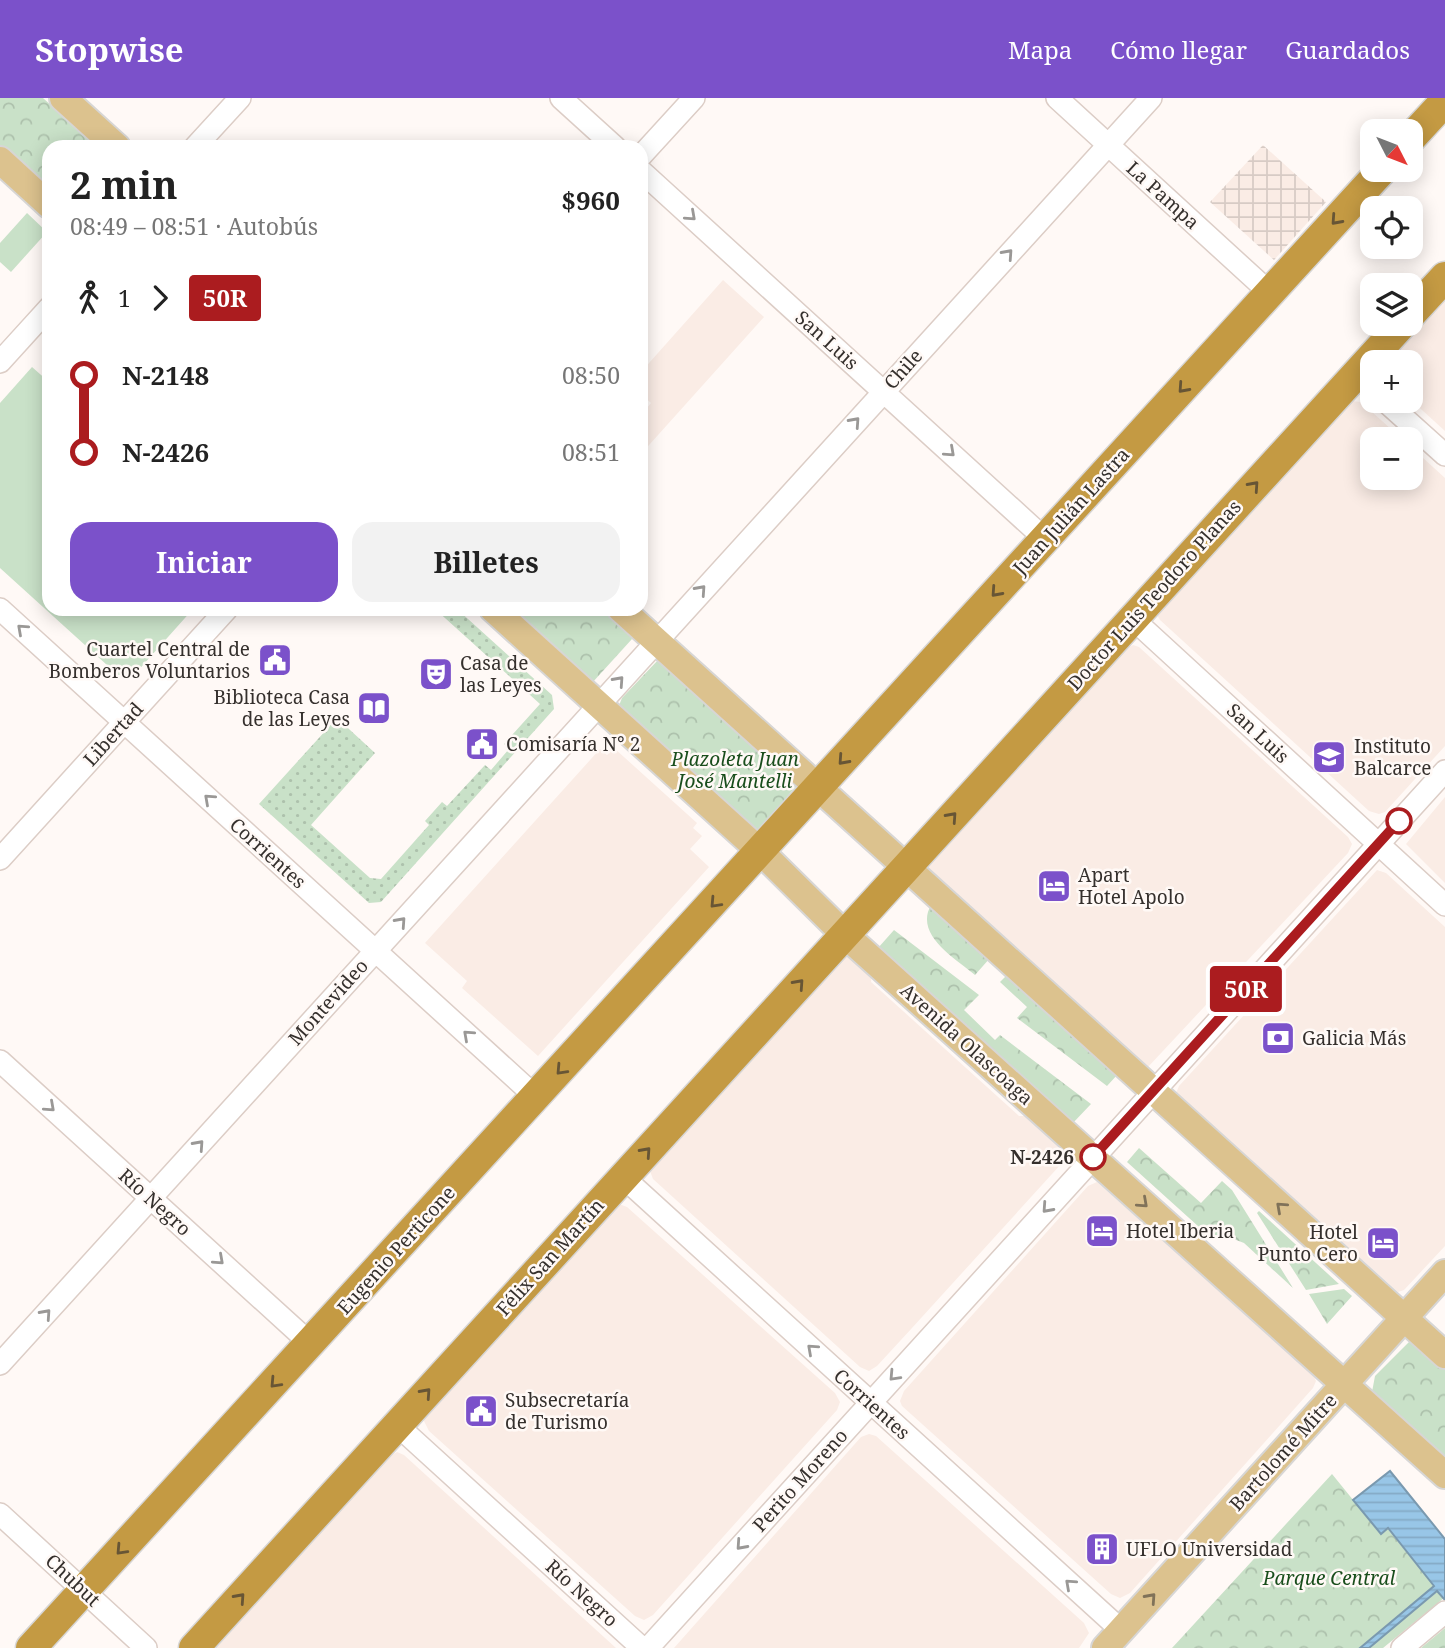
<!DOCTYPE html>
<html lang="es">
<meta charset="utf-8">
<style>
body{margin:0;font-family:"Noto Serif",serif;background:#f2f2f2;color:#222;height:100vh;display:flex;flex-direction:column;font-size:26px;white-space:nowrap}
*{box-sizing:border-box;margin:0}
p{font-size:23px;color:#767676}
.icon{flex:none;width:38px;height:38px;fill:none;stroke:currentColor;stroke-width:2;stroke-linecap:round;stroke-linejoin:round}
.map{position:relative;flex:1;overflow:hidden}
.panel{position:absolute;left:42px;top:42px;width:606px;height:476px;display:flex;flex-direction:column;background:#fff;border-radius:21px;box-shadow:0 4px 18px #0003}
.panel>*{flex:none}
.badge{padding:0 14px;border-radius:5px;font-size:24px;line-height:46px}
.needle{width:46px;rotate:132deg}
.controls{position:absolute;left:1360px;top:21px;display:grid;gap:14px}
.controls a{display:grid;place-items:center;width:63px;height:63px;border-radius:14px;background:#fff;box-shadow:0 4px 18px #0003;font-size:35px}
.map>.badge{position:absolute;translate:-50% -50%;box-shadow:0 0 0 4px #fff}
.legs{display:flex;align-items:center;gap:10px;height:77px;padding:0 28px;font-size:23px}
.legs p{margin-inline-start:auto}
.head{display:flex;align-items:center;justify-content:space-between;height:119px;padding:0 28px}
h1{font-size:38px;font-weight:700;line-height:52px}
.cta{display:flex;gap:14px;margin-top:auto;padding:14px 28px}
.cta a{flex:1;height:80px;border-radius:21px;background:#7b51ca;color:#fff;font-size:28px;font-weight:700;line-height:80px;text-align:center}
.cta a+a{background:#f2f2f2;color:#222}
ul{padding:0 28px;list-style:none}
li{display:flex;align-items:center;gap:24px;height:77px;font-size:26px}
li i{display:grid;place-items:center;width:10px;height:100%;margin:0 9px;background:currentColor}
li i::after{content:'';width:18px;height:18px;margin:-9px;border:5px solid;border-radius:50%;background:#fff}
li p{margin-inline-start:auto}
li:first-child i{background:linear-gradient(#0000 50%,currentColor 0)}
li:last-child i{background:linear-gradient(currentColor 50%,#0000 0)}
header{display:flex;align-items:center;gap:42px;box-sizing:border-box;height:98px;padding:0 35px;background:#7b51ca;color:#fff}
header strong{font-size:33px}
nav{display:flex;gap:38px;margin-inline-start:auto;font-size:24px}
.map>svg:first-child{display:block}
.built{fill:#faece5}
.industrial{fill:url(#industrial-grid)}
.grass{fill:#c9e1c8}
.forest{fill:url(#forest-crowns)}
.garden{fill:url(#garden-dots)}
.water{fill:url(#water-rules);stroke:#7a99af;stroke-width:2}
.lines{fill:none;stroke-linecap:round;stroke-linejoin:round}
.minor-casing{stroke:#dccdc6;stroke-width:24}
.major-casing{stroke:#d7d6d5;stroke-width:30}
.highway-casing{stroke:#d7d6d5;stroke-width:33}
.minor{stroke:#fff;stroke-width:21}
.major{stroke:#dcc28e;stroke-width:26}
.highway{stroke:#c49a43;stroke-width:30}
.oneway{stroke:#9a9896}
.oneway2{stroke:#675535}
.oneway3{stroke:#807259}
.line-1-casing{stroke:#fff;stroke-width:16}
.line-1{stroke:#ab1c1f;stroke-width:10}
.stop-1-dot{fill:#fff;stroke:#ab1c1f;stroke-width:3.5}
.labels{text-anchor:middle;dominant-baseline:central;stroke-width:5;stroke-linejoin:round;paint-order:stroke}
.street-label{font-size:19px;fill:#35302d;stroke:#fff9f6}
.poi-label{font-size:19px;fill:#35302d;stroke:#fff9f6;text-anchor:start}
.park-label{font-size:19px;font-style:italic;fill:#194e1c;stroke:#fff9f6}
.stop-label{font-size:19px;font-weight:bold;fill:#35302d;stroke:#fff9f6;text-anchor:end}
</style>
<header>
<strong>Stopwise</strong>
<nav><a>Mapa</a><a>Cómo llegar</a><a>Guardados</a></nav>
</header>
<div class="map">
<svg width="1445" height="1550" viewBox="0 0 1445 1550">
<defs>
<pattern id="industrial-grid" width="8" height="8" patternUnits="userSpaceOnUse" patternTransform="scale(1.75)"><rect width="8" height="8" fill="#faece5"/><path d="M0 4h8M4 0v8" fill="none" stroke="#d7cbc5"/></pattern>
<pattern id="forest-crowns" width="20" height="18" patternUnits="userSpaceOnUse" patternTransform="scale(1.75)"><rect width="20" height="18" fill="#c9e1c8"/><path d="M2 6a3 3 0 1 1 6 0M12 15a3 3 0 1 1 6 0" fill="none" stroke="#adc1ac"/></pattern>
<pattern id="garden-dots" width="8" height="8" patternUnits="userSpaceOnUse" patternTransform="scale(1.75)"><rect width="8" height="8" fill="#c9e1c8"/><path d="M2 2h.1M6 6h.1" fill="none" stroke="#adc1ac" stroke-width="1.8" stroke-linecap="round"/></pattern>
<pattern id="water-rules" width="6" height="5" patternUnits="userSpaceOnUse" patternTransform="scale(1.75)"><rect width="6" height="5" fill="#98c6e7"/><path d="M0 2.5h6" fill="none" stroke="#84aac6"/></pattern>
</defs>
<rect width="100%" height="100%" fill="#fff9f6"/>
<path class="built" d="M723,182l41,37 -123,137v-39l10,-12 -10,-9v-22z
M1445,201v132l-34,-31 -1,-38h-22z
M1352,303l9,1 41,37h-30v39h38l1,-31 34,31v268l-60,66 -6,2 -10,-3 -209,-191 -3,-5 2,-7z
M1133,547l6,2 209,190 4,7 -4,9 -200,214h-3l-218,-199 197,-218z
M614,650l83,75 -4,5 9,8 -12,13 19,18 -171,189 -76,-68 5,-7 -42,-38 175,-194 7,6z
M1445,699v86l-39,-39z
M1377,772l9,3 59,54v319l-41,44 -6,2 -222,-199 3,-7z
M845,857l27,18 -1,9 148,134h10l36,38 -3,9 -150,165 -35,38 -8,5 -9,-4 -207,-188 -3,-8z
M1097,1084l215,191 4,8 -3,7 -183,205 -10,5 -9,-4 -209,-188 -2,-5 4,-10 184,-205z
M619,1106l8,3 208,186 5,9 -3,8 -184,205 -9,5 -9,-4 -206,-185 -5,-10 2,-6z
M869,1336l7,2 208,187 5,10 -10,15h-405l187,-211z
M397,1354l7,3 212,193h-400l174,-192z"/>
<path class="industrial" d="M1263,47l63,57 -52,58 -64,-58z"/>
<path class="grass" d="M27,115l20,19 -36,40 -11,-10v-19z
M32,269l17,15v227h144l-58,65 -17,1 -118,-107v-165z
M1438,1493l6,7 -61,50h-14z"/>
<path class="forest" d="M0,0h43l54,49h-48v44l-49,-45z
M505,511h103l19,18 5,12 -40,44z
M658,562l139,125 -38,45 -3,1 -138,-123 4,-10z
M931,807l59,53 -15,17c-20,-17 -61,-40 -44,-70z
M894,832l85,65 -15,15 31,30 5,-5 91,69 -19,20 -194,-176z
M1008,876l110,100 -11,12 -90,-68 10,-11 -27,-25z
M1139,1050l62,55 21,-22 10,9 61,98 -49,-45 -13,-5 -22,-2 -82,-74z
M1259,1113l80,73 -33,6 -49,-77z
M1344,1191l8,7 -25,28 -18,-30z
M1409,1244l7,2 29,26v91l-73,-69 3,-16z
M1332,1376l48,59 7,-5 47,58 -74,62h-188z
M1445,1530v20h-24z"/>
<path class="garden" d="M435,511h22l95,86 2,14 -173,193 -12,1 -110,-99 78,-86 38,35 -64,72 59,53 11,1 48,-54 -4,-4 17,-19 5,4 38,-41 6,5 18,-21 -5,-5 36,-40z"/>
<path class="water" d="M1390,1373l55,68v61l-8,-9 -68,57h-9l74,-62 -46,-58 -7,6 -28,-34z"/>
<g class="lines">
<g class="minor-casing">
<path id="minor" d="M561,0l54,49
M1057,0l213,195
M195,49l45,-49
M640,59l54,-59
M640,72l405,369
M0,264l49,-54
M1385,303l60,54
M0,511l536,488
M1133,521l312,286
M0,761l227,-250
M0,963l311,283
M623,1079l498,453
M0,1266l1151,-1266
M397,1327l245,223
M0,1416l146,134
M648,1550l797,-877
M1402,1550l43,-36"/>
</g>
<g class="major-casing">
<path id="major" d="M63,0l54,49
M0,62l49,45
M493,511l268,243 83,82 601,541
M621,511l824,746
M1105,1550l340,-375"/>
</g>
<g class="highway-casing">
<path id="highway" d="M1410,41l35,-38
M1410,217l35,-38
M31,1550l1351,-1478
M194,1550l1208,-1324"/>
</g>
<use href="#minor" class="minor"/>
<use href="#major" class="major"/>
<use href="#highway" class="highway"/>
</g>
<defs><path id="oneway-chevron" d="M-2-3.5L2.5 0L-2 3.5" fill="none" stroke-width="1.6" stroke-linecap="round" stroke-linejoin="round" transform="scale(1.75)"/></defs>
<g class="oneway">
<use href="#oneway-chevron" transform="translate(691 118) rotate(42)"/>
<use href="#oneway-chevron" transform="translate(1008 156) rotate(-48)"/>
<use href="#oneway-chevron" transform="translate(855 324) rotate(-48)"/>
<use href="#oneway-chevron" transform="translate(950 354) rotate(42)"/>
<use href="#oneway-chevron" transform="translate(701 492) rotate(-48)"/>
<use href="#oneway-chevron" transform="translate(22 531) rotate(-138)"/>
<use href="#oneway-chevron" transform="translate(619 583) rotate(-48)"/>
<use href="#oneway-chevron" transform="translate(209 701) rotate(-138)"/>
<use href="#oneway-chevron" transform="translate(401 824) rotate(-48)"/>
<use href="#oneway-chevron" transform="translate(468 937) rotate(-138)"/>
<use href="#oneway-chevron" transform="translate(50 1009) rotate(42)"/>
<use href="#oneway-chevron" transform="translate(199 1047) rotate(-48)"/>
<use href="#oneway-chevron" transform="translate(1047 1110) rotate(132)"/>
<use href="#oneway-chevron" transform="translate(219 1162) rotate(42)"/>
<use href="#oneway-chevron" transform="translate(46 1216) rotate(-48)"/>
<use href="#oneway-chevron" transform="translate(812 1251) rotate(-138)"/>
<use href="#oneway-chevron" transform="translate(894 1278) rotate(133)"/>
<use href="#oneway-chevron" transform="translate(741 1447) rotate(132)"/>
<use href="#oneway-chevron" transform="translate(1070 1486) rotate(-138)"/>
</g>
<g class="oneway2">
<use href="#oneway-chevron" transform="translate(1336 122) rotate(132)"/>
<use href="#oneway-chevron" transform="translate(1183 290) rotate(132)"/>
<use href="#oneway-chevron" transform="translate(1254 388) rotate(-48)"/>
<use href="#oneway-chevron" transform="translate(996 494) rotate(132)"/>
<use href="#oneway-chevron" transform="translate(843 662) rotate(132)"/>
<use href="#oneway-chevron" transform="translate(952 719) rotate(-48)"/>
<use href="#oneway-chevron" transform="translate(715 805) rotate(133)"/>
<use href="#oneway-chevron" transform="translate(799 886) rotate(-48)"/>
<use href="#oneway-chevron" transform="translate(561 972) rotate(133)"/>
<use href="#oneway-chevron" transform="translate(646 1054) rotate(-48)"/>
<use href="#oneway-chevron" transform="translate(275 1285) rotate(133)"/>
<use href="#oneway-chevron" transform="translate(426 1295) rotate(-48)"/>
<use href="#oneway-chevron" transform="translate(121 1452) rotate(133)"/>
<use href="#oneway-chevron" transform="translate(240 1500) rotate(-48)"/>
</g>
<g class="oneway3">
<use href="#oneway-chevron" transform="translate(1143 1105) rotate(42)"/>
<use href="#oneway-chevron" transform="translate(1281 1109) rotate(-138)"/>
<use href="#oneway-chevron" transform="translate(1151 1500) rotate(-48)"/>
</g>
<g class="lines">
<g class="line-1-casing">
<path id="line-1" d="M1093,1059l306,-336"/>
</g>
<use href="#line-1" class="line-1"/>
</g>
<defs>
<g id="civic-square" transform="scale(1.75)"><rect x="-9" y="-9" width="18" height="18" rx="4" fill="#7b51ca" stroke="#fff9f6"/><path d="M-.6-6.5H3V-4.5H.6V-3L4-1V1h2V6H-6V1h2V-1L-.6-3ZM-1.2 2.5V6h2.4V2.5Z" fill="#fff"/></g>
<g id="theatre-square" transform="scale(1.75)"><rect x="-9" y="-9" width="18" height="18" rx="4" fill="#7b51ca" stroke="#fff9f6"/><path d="M-5-5.5Q0-4 5-5.5V0Q5 5 0 6Q-5 5-5 0ZM-3.3-2.5H-1v1.5H-3.3ZM1-2.5H3.3v1.5H1ZM-2.8 1Q0 5.5 2.8 1Z" fill="#fff"/></g>
<g id="library-square" transform="scale(1.75)"><rect x="-9" y="-9" width="18" height="18" rx="4" fill="#7b51ca" stroke="#fff9f6"/><path d="M-6-4Q-3-5.5-.7-3.5V5Q-3 3-6 4ZM6-4Q3-5.5 .7-3.5V5Q3 3 6 4Z" fill="#fff"/></g>
<g id="university-square" transform="scale(1.75)"><rect x="-9" y="-9" width="18" height="18" rx="4" fill="#7b51ca" stroke="#fff9f6"/><path d="M0-5L7-2L0 1L-7-2ZM-4 1L0 2.5L4 1V4Q0 6-4 4Z" fill="#fff"/></g>
<g id="hotel-square" transform="scale(1.75)"><rect x="-9" y="-9" width="18" height="18" rx="4" fill="#7b51ca" stroke="#fff9f6"/><path d="M-6-4.5h1.5V1H6V5H4.5V3h-9V5H-6ZM-4 0a1.8 1.8 0 1 1 3.6 0ZM.5 0V-2.5h3Q6-2.5 6 0Z" fill="#fff"/></g>
<g id="bank-square" transform="scale(1.75)"><rect x="-9" y="-9" width="18" height="18" rx="4" fill="#7b51ca" stroke="#fff9f6"/><path d="M-6-4H6V4H-6ZM0-2.3a2.3 2.3 0 1 0 0 4.6a2.3 2.3 0 1 0 0-4.6Z" fill="#fff"/></g>
<g id="building-square" transform="scale(1.75)"><rect x="-9" y="-9" width="18" height="18" rx="4" fill="#7b51ca" stroke="#fff9f6"/><path d="M-4-6H4V6H1V3H-1V6H-4ZM-2.5-4.3h1.7v1.8h-1.7ZM.8-4.3h1.7v1.8H.8ZM-2.5-1h1.7V.8h-1.7ZM.8-1h1.7V.8H.8Z" fill="#fff"/></g>
</defs>
<g fill-rule="evenodd">
<use href="#civic-square" x="275" y="562"/>
<use href="#theatre-square" x="436" y="576"/>
<use href="#library-square" x="374" y="610"/>
<use href="#civic-square" x="482" y="646"/>
<use href="#university-square" x="1329" y="659"/>
<use href="#hotel-square" x="1054" y="788"/>
<use href="#bank-square" x="1278" y="940"/>
<use href="#hotel-square" x="1102" y="1133"/>
<use href="#hotel-square" x="1383" y="1145"/>
<use href="#civic-square" x="481" y="1313"/>
<use href="#building-square" x="1102" y="1451"/>
</g>
<g class="stop-1-dot">
<circle cx="1399" cy="723" r="12"/>
<circle cx="1093" cy="1059" r="12"/>
</g>
<g class="labels">
<g class="street-label">
<text transform="translate(1163 97) rotate(42)">La Pampa</text>
<text transform="translate(827 242) rotate(42)">San Luis</text>
<text transform="translate(903 271) rotate(-48)">Chile</text>
<text transform="translate(1071 413) rotate(-48)">Juan Julián Lastra</text>
<text transform="translate(1154 497) rotate(-48)">Doctor Luis Teodoro Planas</text>
<text transform="translate(1258 635) rotate(43)">San Luis</text>
<text transform="translate(113 636) rotate(-48)">Libertad</text>
<text transform="translate(268 755) rotate(42)">Corrientes</text>
<text transform="translate(328 904) rotate(-48)">Montevideo</text>
<text transform="translate(967 946) rotate(42)">Avenida Olascoaga</text>
<text transform="translate(155 1104) rotate(42)">Río Negro</text>
<text transform="translate(396 1152) rotate(-48)">Eugenio Perticone</text>
<text transform="translate(550 1159) rotate(-48)">Félix San Martín</text>
<text transform="translate(872 1306) rotate(42)">Corrientes</text>
<text transform="translate(1283 1354) rotate(-48)">Bartolomé Mitre</text>
<text transform="translate(800 1382) rotate(-48)">Perito Moreno</text>
<text transform="translate(73 1482) rotate(43)">Chubut</text>
<text transform="translate(582 1495) rotate(42)">Río Negro</text>
</g>
<g class="poi-label">
<text x="250" y="551" text-anchor="end">Cuartel Central de<tspan x="250" dy="22">Bomberos Voluntarios</tspan></text>
<text x="460" y="565">Casa de<tspan x="460" dy="22">las Leyes</tspan></text>
<text x="350" y="599" text-anchor="end">Biblioteca Casa<tspan x="350" dy="22">de las Leyes</tspan></text>
<text x="506" y="646">Comisaría N° 2</text>
<text x="1354" y="648">Instituto<tspan x="1354" dy="22">Balcarce</tspan></text>
<text x="1078" y="777">Apart<tspan x="1078" dy="22">Hotel Apolo</tspan></text>
<text x="1302" y="940">Galicia Más</text>
<text x="1126" y="1133">Hotel Iberia</text>
<text x="1358" y="1134" text-anchor="end">Hotel<tspan x="1358" dy="22">Punto Cero</tspan></text>
<text x="505" y="1302">Subsecretaría<tspan x="505" dy="22">de Turismo</tspan></text>
<text x="1126" y="1451">UFLO Universidad</text>
</g>
<g class="park-label">
<text x="735" y="661">Plazoleta Juan<tspan x="735" dy="22">José Mantelli</tspan></text>
<text x="1329" y="1480">Parque Central</text>
</g>
<g class="stop-label">
<text x="1074" y="1059">N-2426</text>
</g>
</g>
</svg>
<div class="controls">
<a><svg class="needle" viewBox="-14 -14 28 28"><path d="M0-13l5 13h-10z" fill="#e53935"/><path d="M0 13l5-13h-10z" fill="#767676"/></svg></a>
<a><svg class="icon" aria-label="locate" viewBox="0 0 24 24"><circle cx="12" cy="12" r="6"/><path d="M12 2v4M12 18v4M2 12h4M18 12h4"/></svg></a>
<a><svg class="icon" aria-label="layers" viewBox="0 0 24 24"><path d="M12 4l9 5-9 5-9-5zM3 14l9 5 9-5"/></svg></a>
<a>+</a>
<a>−</a>
</div>
<b class="badge" style="left:1246px;top:891px;background:#ab1c1f;color:#fff">50R</b>
<section class="panel">
<div class="head"><div><h1>2 min</h1><p>08:49 – 08:51 · Autobús</p></div><b>$960</b></div>
<div class="legs"><svg class="icon" aria-label="walk" viewBox="0 0 24 24"><circle cx="13" cy="4" r="2"/><path d="M13 8l-2 6 4 7M11 14l-3 7M7 12l3-4h3l4 4"/></svg>1<svg class="icon" aria-label="forward" viewBox="0 0 24 24"><path d="M9 5l7 7-7 7"/></svg><b class="badge" style="background:#ab1c1f;color:#fff">50R</b></div>
<ul>
<li><i style="color:#ab1c1f"></i><b>N-2148</b><p>08:50</p></li>
<li><i style="color:#ab1c1f"></i><b>N-2426</b><p>08:51</p></li>
</ul>
<div class="cta"><a>Iniciar</a><a>Billetes</a></div>
</section>
</div>
